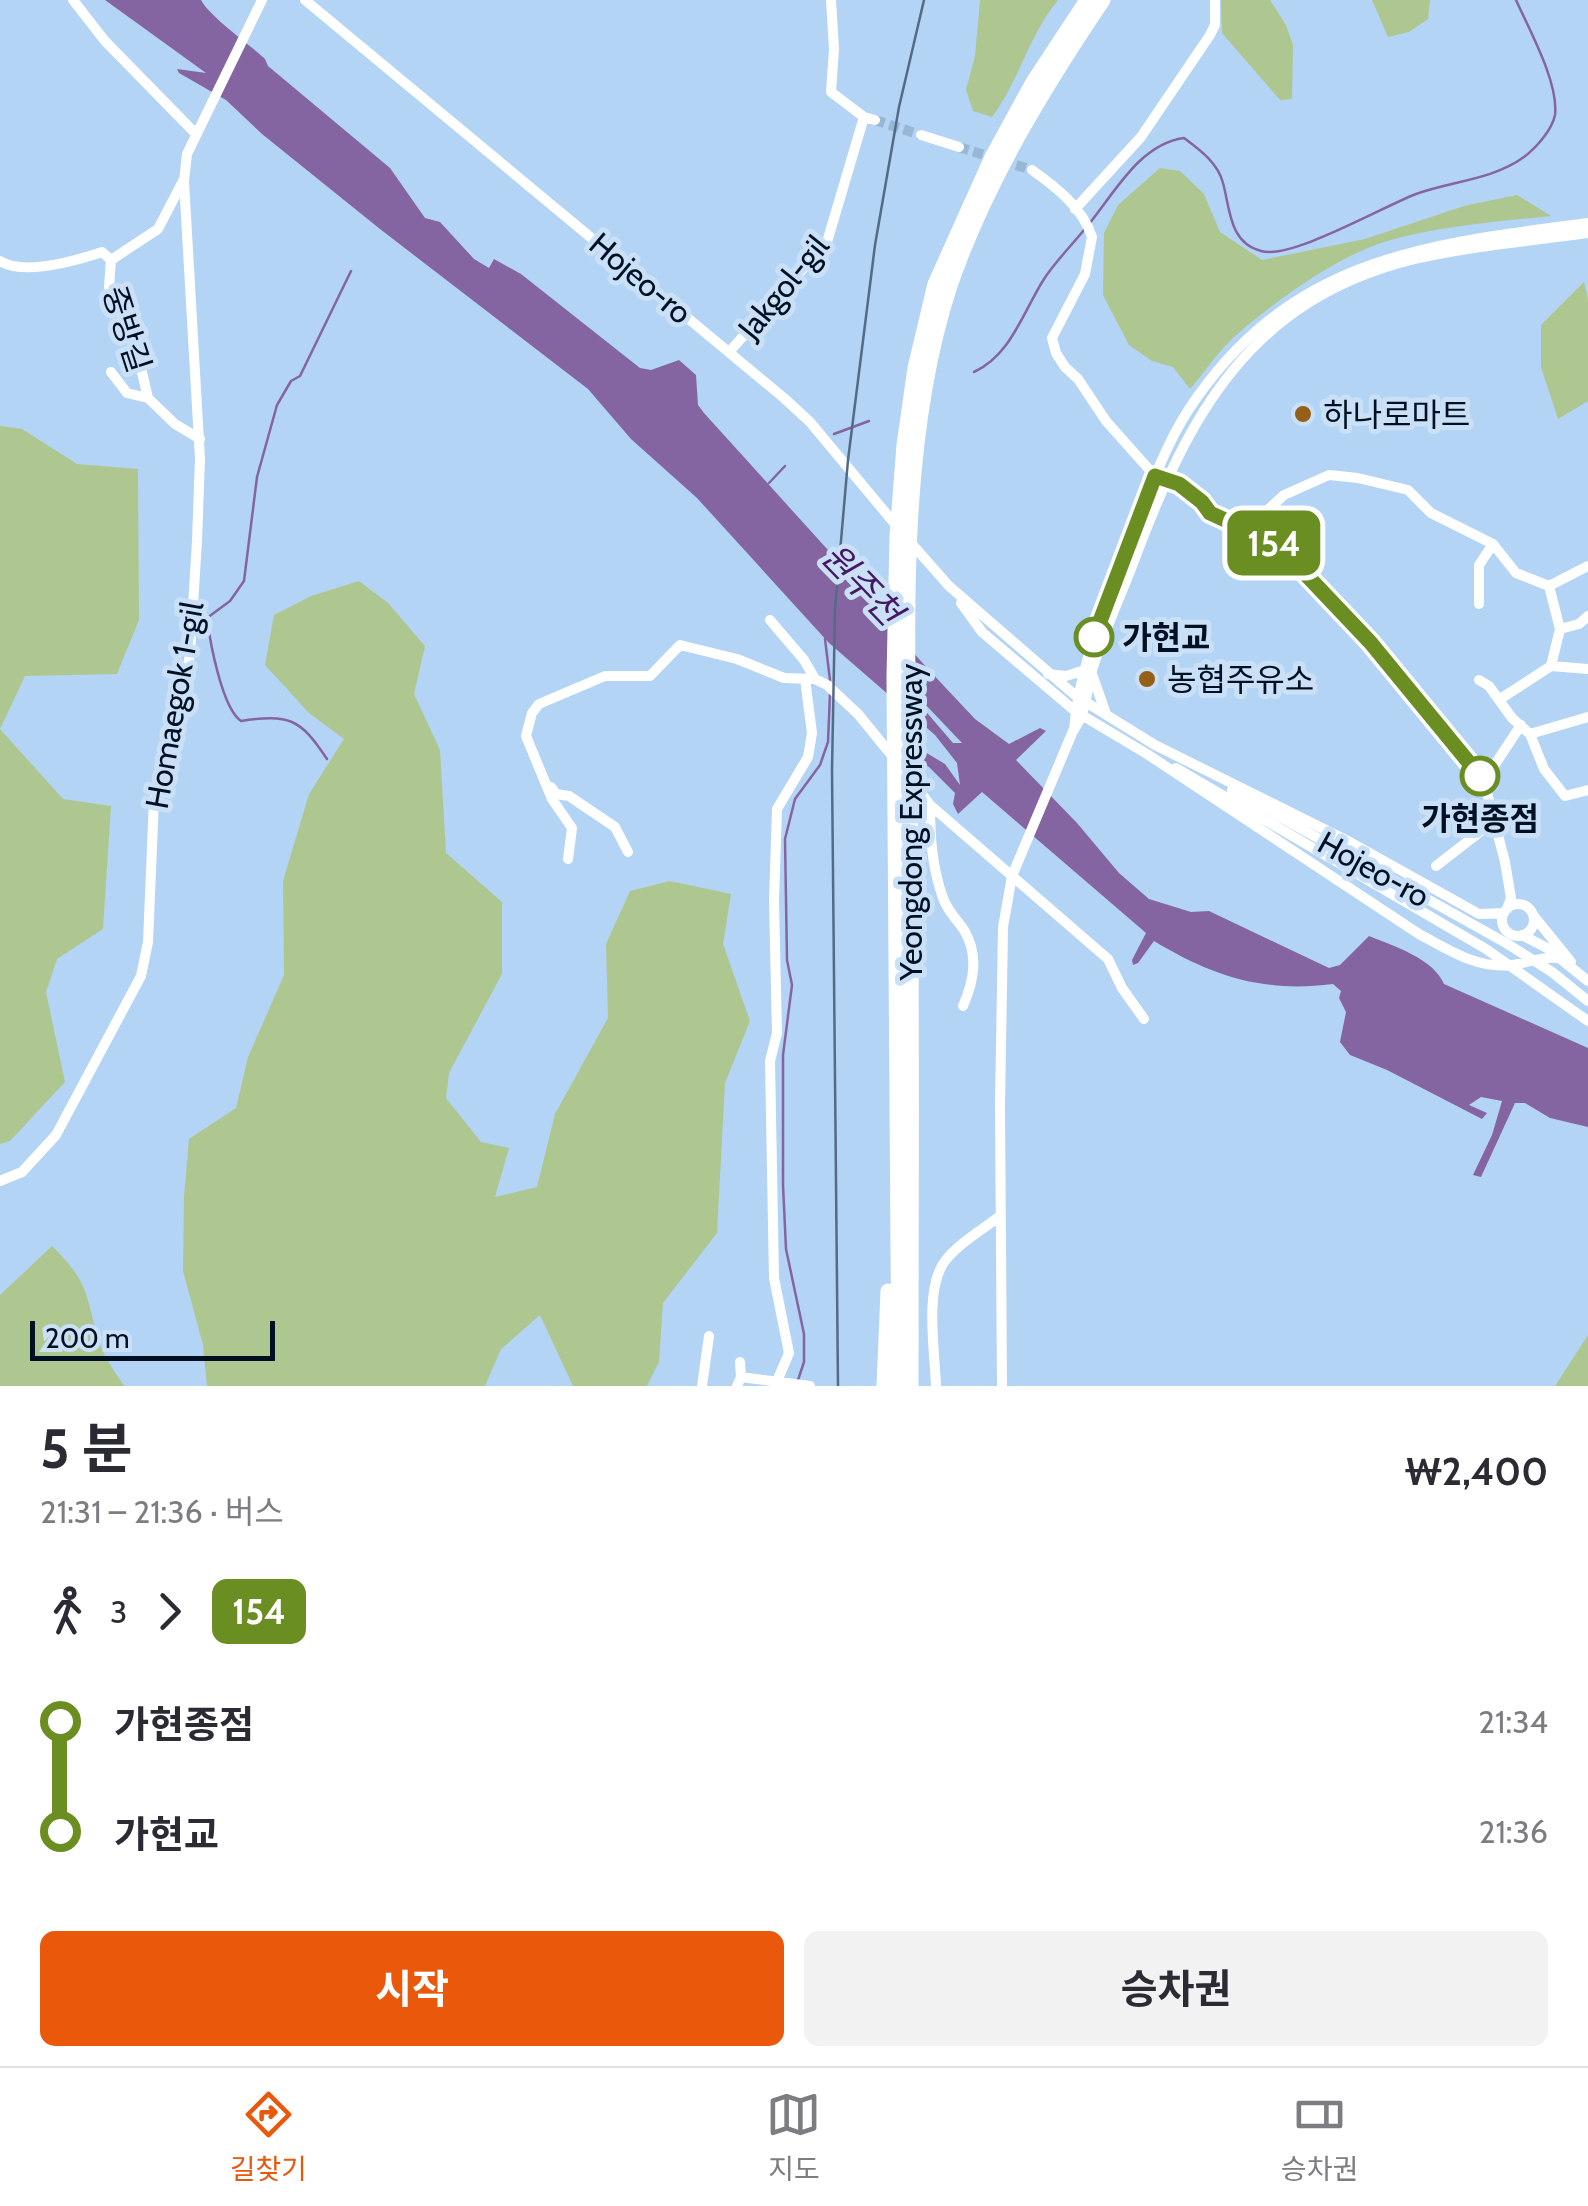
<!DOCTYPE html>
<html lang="ko">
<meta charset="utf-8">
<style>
body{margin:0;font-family:Cabin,"Noto Sans KR",sans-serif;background:#f2f2f3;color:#2b2b33;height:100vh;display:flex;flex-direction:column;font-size:38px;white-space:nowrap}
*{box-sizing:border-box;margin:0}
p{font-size:32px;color:#7c7c81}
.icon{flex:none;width:55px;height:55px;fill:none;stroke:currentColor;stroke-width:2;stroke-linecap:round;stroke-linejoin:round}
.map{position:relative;height:1386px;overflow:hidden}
.details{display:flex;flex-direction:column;background:#fff;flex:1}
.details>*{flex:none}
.badge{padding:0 20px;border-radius:15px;font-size:35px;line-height:65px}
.scale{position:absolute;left:30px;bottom:25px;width:245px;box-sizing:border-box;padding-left:10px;border:5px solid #001023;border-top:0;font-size:28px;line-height:35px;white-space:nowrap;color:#001023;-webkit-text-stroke:8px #cae0f6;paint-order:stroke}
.map>.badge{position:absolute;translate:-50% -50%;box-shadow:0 0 0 5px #fff}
.legs{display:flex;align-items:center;gap:15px;height:110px;padding:0 40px;font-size:32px}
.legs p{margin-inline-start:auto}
.summary{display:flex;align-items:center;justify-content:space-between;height:170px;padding:0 40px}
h1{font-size:55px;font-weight:700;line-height:75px}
.primary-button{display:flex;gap:20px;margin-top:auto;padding:20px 40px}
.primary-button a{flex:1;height:115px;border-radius:15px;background:#ea580c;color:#fff;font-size:40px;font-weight:700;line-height:115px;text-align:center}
.primary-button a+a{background:#f2f2f3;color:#2b2b33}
ul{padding:0 40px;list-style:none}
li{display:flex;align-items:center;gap:35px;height:110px;font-size:38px}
li i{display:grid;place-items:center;width:15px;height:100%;margin:0 12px;background:currentColor}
li i::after{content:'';width:25px;height:25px;margin:-12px;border:8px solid;border-radius:50%;background:#fff}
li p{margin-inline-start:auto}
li:first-child i{background:linear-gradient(#0000 50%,currentColor 0)}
li:last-child i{background:linear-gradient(currentColor 50%,#0000 0)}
.dock{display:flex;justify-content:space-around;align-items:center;height:140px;border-top:2px solid #e1e1e2;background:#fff;font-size:28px;color:#7c7c81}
.dock a{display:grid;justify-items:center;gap:5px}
.dock .active{color:#ea580c}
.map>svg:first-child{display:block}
.green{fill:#aec791}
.water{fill:#8565a1;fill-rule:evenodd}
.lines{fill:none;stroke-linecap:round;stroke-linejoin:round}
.stream{stroke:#8565a1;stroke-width:2.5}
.minor-tunnel{stroke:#98b7d5;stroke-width:10;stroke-dasharray:10 5;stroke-linecap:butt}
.minor{stroke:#fff;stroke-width:10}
.highway{stroke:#fff;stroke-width:15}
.rail{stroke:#536b84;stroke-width:2.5}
.line-1-casing{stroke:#fff;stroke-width:22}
.line-1{stroke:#6b8e23;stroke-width:15}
.poi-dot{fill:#955f17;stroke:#cae0f6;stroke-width:4}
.stop-1-dot{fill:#fff;stroke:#6b8e23;stroke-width:5}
.labels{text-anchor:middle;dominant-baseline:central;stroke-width:10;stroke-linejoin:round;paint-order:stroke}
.street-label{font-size:32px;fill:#001023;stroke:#cae0f6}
.poi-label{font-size:32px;fill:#001023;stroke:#cae0f6;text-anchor:start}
.stop-label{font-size:32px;font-weight:bold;fill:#001023;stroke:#cae0f6;text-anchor:start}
.water-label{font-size:35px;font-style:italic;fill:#451863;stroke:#cae0f6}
</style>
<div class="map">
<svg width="1588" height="1386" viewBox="0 0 1588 1386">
<rect width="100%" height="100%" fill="#b3d4f4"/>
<path class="green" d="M980,0h78c-29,35 -39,81 -66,117l-19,-6 -7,-21 9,-34z
M1221,0h49l16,25 7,20 -1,54 -12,1 -58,-67z
M1372,0h58l-2,19 -19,13 -21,5z
M1160,168l20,3 24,23 16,38 42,28 103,-21 99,-33 53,-11 34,21c-56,6 -113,10 -167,26 -50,16 -110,60 -149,94 -17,15 -30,36 -45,53l-17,-22 -21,-6 -23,-16 -26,-50 1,-62 14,-28z
M1584,282l4,18v101l-30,18 -17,-52v-42z
M0,426l22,3 55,35 61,5 1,151 -22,54 -92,2 -25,53 63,70 48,7 -8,123 -46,30 -11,33 19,90 -55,59 -10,3z
M359,581l29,22 37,43 -11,48 26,56 6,103 56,49v72l-53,99 -3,25 35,44 28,6 -14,49 42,-10 18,-73 53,-96 -2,-74 24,-53 40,-10 61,13 -8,50 27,77 -25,62 -8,150 -54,70 -4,59 -12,24h-74l-33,-71 -39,34 -16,37h-278l-4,-41 -20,-74 1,-74 5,-58 47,-31 12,-51 36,-82 -1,-94 26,-87 35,-55 -35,-26 -44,-48 9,-50 37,-19z
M52,1246c39,38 33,50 48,98 5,15 16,29 24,42h-124v-91z
M1588,1335v51h-33z"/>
<path class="water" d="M105,0h96c9,17 47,43 64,59l3,7 122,102 35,50 15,4 34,37 15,9 5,-9 27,15 119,94 11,2 28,-10 17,15 2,30 6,8 133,147 23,33 68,76 47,50 34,25 31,-16 6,3 -30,29 61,63 42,50 30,26 42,13 18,-1 120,57 11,-3 29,-29c25,10 65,23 75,48l144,64v79l-38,-9 -25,-15h-10l-34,74 -8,-2 19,-40 10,-34 -21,-4 -12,8 18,8 -5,6 -95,-49 -37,-15 -10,-13 6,-30 -7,-14 2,-7 -8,-7c-70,9 -121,-8 -179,-43l-16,22 -5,2 -1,-5 14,-27 -164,-141 -24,22 -5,-10 2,-11 -26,-26 -35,-28 21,7 30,18 15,21 -3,-22 -22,-28 -106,-92 -132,-145 -66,-59 -43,-50 -208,-160 -118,-95 -36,-34 -47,-27 -2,-4 29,4zM916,700l7,2 39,41h-9z"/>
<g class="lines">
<path class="stream" d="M1089,224c26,-32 51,-80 95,-86 16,12 34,25 39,45 7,25 6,60 38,68 30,9 123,-45 155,-57 36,-13 76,-14 108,-37 12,-9 28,-27 31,-42 4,-32 -26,-86 -39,-115
M974,372c37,-17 49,-60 70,-93 11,-17 27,-33 40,-49
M834,434l35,-13
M769,483l16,-17
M825,639l5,41
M327,759c-27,-41 -38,-45 -86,-38 -19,-13 -31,-79 -34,-103l23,-17 14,-20 13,-104 20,-72 14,-24 9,-5 51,-105
M798,1380l6,-18v-28l-18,-85 -3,-64v-130l9,-70 -5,-25 -2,-121 10,-40 25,-34 8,-23 2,-49"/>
<path class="minor-tunnel" d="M875,120l46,15
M959,147l73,23"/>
<path class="minor" d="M73,0l32,41 90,92
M305,0l479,398 26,24 90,108
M831,0l3,49 -3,43 33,25
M921,135l38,12
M1032,170c24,17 51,38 60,67l-7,37 -33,64 4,15 9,14 13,12 28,42 49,55 24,8 23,18 8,11 67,32 92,97 115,139 21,81 6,36 -4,11
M1075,209l66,-72 69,-102 5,-10v-25
M111,260l-2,27 24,47 15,64 27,26 25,15
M0,261c24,15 75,0 102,-9l9,8 47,-31 25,-48
M730,351l97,-109 37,-125 11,3
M111,372l16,21 21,5
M1253,532l8,-16 23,-21 45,-20 29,3 50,12 23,23 62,31 23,29 33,13 11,43 -9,37
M911,543l38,43 127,110 79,49 195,97 129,72 25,-1
M1549,586l39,-20
M961,603l21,29 93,79 72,43 272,180c29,15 57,35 92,31 17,-2 30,-9 48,-7
M1479,604v-39l14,-21
M770,620l34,40 11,19
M1560,629l19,-5 9,-8
M1551,666l37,3
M1048,674l18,2 16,-5
M1092,674l14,40
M1479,680l10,6 23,32 18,16 14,35 21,27 23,-6
M1500,699l51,-33
M1074,730c5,-66 33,-126 56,-189 17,-44 33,-92 59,-132 100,-151 235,-165 399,-186
M1530,734l58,-17
M1176,768l310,181 102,72
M910,778l20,27 178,154 14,29 22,31
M1484,781l37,-56
M551,787l5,7 13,2 46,31 13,25
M1232,790l274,153 46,29 36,29
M930,805c0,32 2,62 13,93 5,14 13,20 21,32 15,25 10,51 -1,76
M568,859l4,-31 -20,-29 -26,-63 6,-23 7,-9 66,-28h45l30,-31 57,14 47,19 31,1 12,6 31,29 35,43
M1436,866l58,-45
M1502 920a16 16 0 1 1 32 0a16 16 0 1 1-32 0Z
M1533,915l38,47
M1522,935l25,13 41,33
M0,1181l22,-9 34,-37 85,-159 7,-34 6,-142 25,-85 11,-61 7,-113 3,-82 -16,-278 3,-27 75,-154
M741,1377l69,9
M702,1386l7,-50
M737,1386l4,-9 -1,-15
M775,1386l14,-33 -15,-75 -4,-217 7,-28 -3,-132 3,-92 31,-52 4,-24 -7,-54
M936,1386c-1,-33 -12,-98 9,-125 13,-17 37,-31 55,-45
M1002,1386l-2,-280 3,-179 9,-51 61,-145c13,-18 13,-36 18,-57 11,-38 29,-76 43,-113 55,-147 116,-262 281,-302 57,-13 116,-18 173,-26"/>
<path class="highway" d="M884,1386l4,-95
M899,1386l-5,-709 3,-141 7,-91 11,-77 20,-84 57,-127 41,-75 54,-82
M911,1386c0,-181 1,-363 0,-544 -2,-178 -17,-386 39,-556 35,-102 93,-197 153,-286"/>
<path class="rail" d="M838,1386l-6,-616 3,-160 13,-150 27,-215 24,-138 25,-107"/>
</g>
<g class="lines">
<g class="line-1-casing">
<path id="line-1" d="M1094,637l61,-161 24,8 23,18 8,11 67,31 93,98 110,134"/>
</g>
<use href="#line-1" class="line-1"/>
</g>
<g class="poi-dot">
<circle cx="1303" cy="414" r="10"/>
<circle cx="1147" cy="679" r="10"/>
</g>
<g class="stop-1-dot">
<circle cx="1094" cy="637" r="18"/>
<circle cx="1480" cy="776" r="18"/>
</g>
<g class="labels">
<g class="street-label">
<text transform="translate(641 278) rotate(40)">Hojeo-ro</text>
<text transform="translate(783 287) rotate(-51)">Jakgol-gil</text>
<text transform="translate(127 329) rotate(72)">중방길</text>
<text transform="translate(174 705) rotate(-80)">Homaegok 1-gil</text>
<text transform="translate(910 822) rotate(-90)">Yeongdong Expressway</text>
<text transform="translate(1374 869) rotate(29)">Hojeo-ro</text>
</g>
<g class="poi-label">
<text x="1323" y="414">하나로마트</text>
<text x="1167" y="679">농협주유소</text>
</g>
<g class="stop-label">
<text x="1122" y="637">가현교</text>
<text x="1480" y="818" text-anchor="middle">가현종점</text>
</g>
<g class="water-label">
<text transform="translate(862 584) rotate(46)">원주천</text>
</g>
</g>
</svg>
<div class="scale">200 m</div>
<b class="badge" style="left:1274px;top:543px;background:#6b8e23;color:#fff">154</b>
</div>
<section class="details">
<div class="summary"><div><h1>5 분</h1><p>21:31 – 21:36 · 버스</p></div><b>₩2,400</b></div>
<div class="legs"><svg class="icon" aria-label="walk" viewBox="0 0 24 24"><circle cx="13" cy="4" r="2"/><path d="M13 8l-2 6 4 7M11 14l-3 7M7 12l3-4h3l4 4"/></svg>3<svg class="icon" aria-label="forward" viewBox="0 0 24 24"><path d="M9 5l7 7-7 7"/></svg><b class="badge" style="background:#6b8e23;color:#fff">154</b></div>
<ul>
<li><i style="color:#6b8e23"></i><b>가현종점</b><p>21:34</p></li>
<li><i style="color:#6b8e23"></i><b>가현교</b><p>21:36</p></li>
</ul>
<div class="primary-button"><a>시작</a><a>승차권</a></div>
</section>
<nav class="dock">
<a class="active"><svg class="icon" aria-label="directions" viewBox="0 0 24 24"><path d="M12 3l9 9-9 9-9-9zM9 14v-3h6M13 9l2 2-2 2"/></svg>길찾기</a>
<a><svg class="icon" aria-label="map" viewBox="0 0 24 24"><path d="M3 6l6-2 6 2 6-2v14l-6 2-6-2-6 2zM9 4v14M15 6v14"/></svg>지도</a>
<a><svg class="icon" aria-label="tickets" viewBox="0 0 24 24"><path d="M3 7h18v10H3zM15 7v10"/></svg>승차권</a>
</nav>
